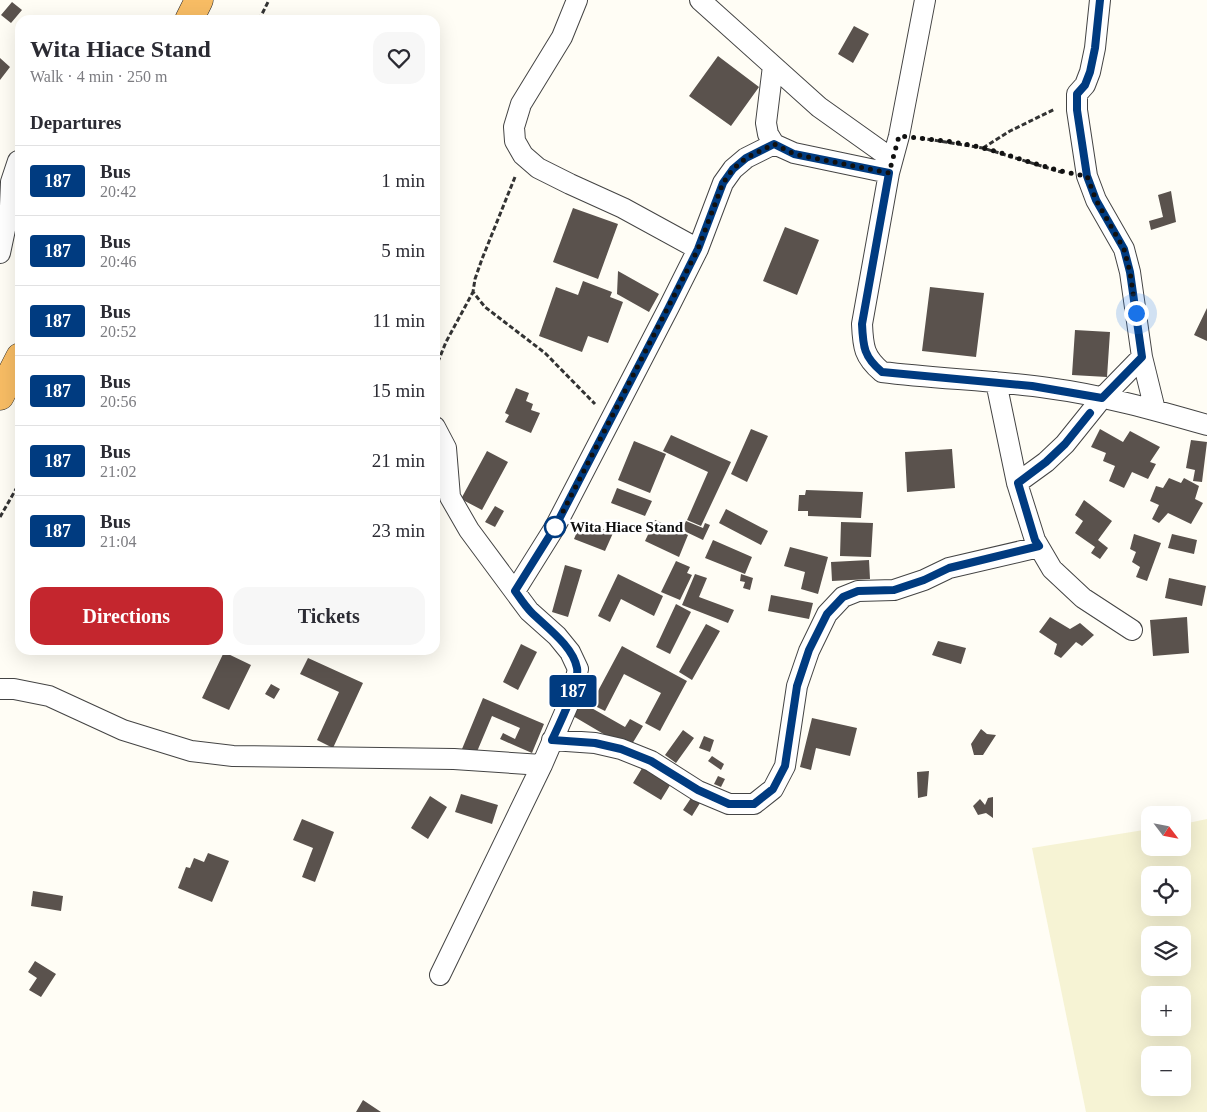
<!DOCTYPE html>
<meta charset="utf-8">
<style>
body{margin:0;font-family:"Times New Roman",serif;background:#f7f7f7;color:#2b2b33;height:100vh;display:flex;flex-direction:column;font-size:19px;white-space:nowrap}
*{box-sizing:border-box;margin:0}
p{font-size:16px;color:#7c7c81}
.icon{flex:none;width:28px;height:28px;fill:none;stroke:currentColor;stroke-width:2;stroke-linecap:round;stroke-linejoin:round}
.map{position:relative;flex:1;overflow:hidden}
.drawer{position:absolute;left:15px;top:15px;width:425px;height:640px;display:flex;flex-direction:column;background:#fff;border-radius:15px;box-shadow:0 5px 20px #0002}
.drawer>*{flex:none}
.badge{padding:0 10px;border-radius:4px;font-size:18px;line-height:32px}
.needle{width:32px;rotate:122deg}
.controls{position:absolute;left:1141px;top:806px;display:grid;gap:10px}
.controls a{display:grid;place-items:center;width:50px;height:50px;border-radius:10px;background:#fff;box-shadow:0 5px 20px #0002;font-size:25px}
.you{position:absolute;width:25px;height:25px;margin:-12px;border:4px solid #fff;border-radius:50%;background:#1a73e8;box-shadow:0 0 0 8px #1a73e833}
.map>.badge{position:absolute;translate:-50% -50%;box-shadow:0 0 0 2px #fff}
h2{padding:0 15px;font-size:19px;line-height:45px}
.round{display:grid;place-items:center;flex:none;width:52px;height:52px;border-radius:15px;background:#f7f7f7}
.headline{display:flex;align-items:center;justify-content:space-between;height:85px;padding:0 15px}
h1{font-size:24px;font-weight:700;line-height:38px}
.primary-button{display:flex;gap:10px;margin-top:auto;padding:10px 15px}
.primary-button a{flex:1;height:58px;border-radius:15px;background:#c4262e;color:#fff;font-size:20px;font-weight:700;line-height:58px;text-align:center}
.primary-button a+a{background:#f7f7f7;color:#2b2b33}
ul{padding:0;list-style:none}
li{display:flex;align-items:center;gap:15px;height:70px;padding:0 15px;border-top:1px solid #e1e1e2}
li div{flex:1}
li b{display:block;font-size:19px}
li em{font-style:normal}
li .badge{min-width:55px;font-weight:700;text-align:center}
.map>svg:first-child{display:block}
.farmland{fill:#f6f3d4;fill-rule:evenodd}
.building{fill:#5a524d}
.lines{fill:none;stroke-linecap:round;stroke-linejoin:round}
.minor-casing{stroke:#444;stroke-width:22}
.trunk-casing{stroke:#222;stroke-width:29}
.path{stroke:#333;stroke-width:3;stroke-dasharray:5 2.5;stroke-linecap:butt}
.minor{stroke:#fff;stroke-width:20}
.trunk{stroke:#f7bc64;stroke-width:28}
.line-casing{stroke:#fff;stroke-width:11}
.line{stroke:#003b80;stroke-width:8}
.walk{stroke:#111;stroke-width:5;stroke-dasharray:0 9}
.stop-dot{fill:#fff;stroke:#003b80;stroke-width:2.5}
.labels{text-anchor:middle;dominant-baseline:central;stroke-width:5;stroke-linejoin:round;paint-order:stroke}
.stop-label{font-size:15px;font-weight:bold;fill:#111;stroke:#fff;text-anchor:start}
</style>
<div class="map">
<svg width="1207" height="1112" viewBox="0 0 1207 1112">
<rect width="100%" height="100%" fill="#fffdf5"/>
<path class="farmland" d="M1207,819v293h-121l-54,-264 118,-19v19h32l1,-24zM1150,875h32v33h-32zM1150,935h32v33h-32zM1150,995h32v33h-32zM1150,1055h32v33h-32z"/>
<path class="building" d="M12,2l10,8 -11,13 -10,-8z
M854,26l15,8 -16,29 -15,-9z
M718,56l41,31 -28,39 -42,-30z
M0,58l10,9 -10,13z
M1171,191l5,31 -25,8 -2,-9 14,-4 -5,-22z
M573,208l45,16 -20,55 -45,-17z
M785,227l34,13 -22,55 -34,-14z
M618,271l41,23 -10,18 -32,-18z
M583,281l29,11 -2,5 13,5 -15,41 -20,-7 -6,16 -43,-16 17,-49 22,8z
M930,287l54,6 -8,64 -54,-6z
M1207,308v33l-13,-6z
M1075,330l35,2 -3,45 -35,-2z
M516,388l13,5 -3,8 7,3 -2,6 9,3 -9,20 -26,-11 4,-7 -4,-2z
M751,429l17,7 -21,46 -16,-8z
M1100,429l23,13 7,-11 30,16 -10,15 6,2 -8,15 -16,-7 -8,16 -15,-7 6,-15 -12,-5 3,-8 -15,-6z
M671,435l60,27 -30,64 -14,-6 21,-48 -45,-21z
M1191,440l16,2 -5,40 -9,-1 2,-11 -9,-2z
M634,441l32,13 -16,39 -32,-13z
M952,449l3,39 -48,4 -2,-40z
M487,451l21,11 -26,48 -21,-11z
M1169,478l12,5 3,-5 15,8 -4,13 8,4 -12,21 -23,-11 -9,10 -7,-4 7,-14 -9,-4 6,-15 7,2z
M617,488l35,13 -7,15 -34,-13z
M806,490l57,2 -2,26 -53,-2v-5h-10l1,-16h6z
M1084,500l28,21 -14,19 10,8 -8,11 -9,-6 4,-6 -20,-14 8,-12 -8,-6z
M495,506l9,5 -9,16 -10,-5z
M726,509l42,22 -7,14 -42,-22z
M582,520l31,13 -8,18 -31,-12z
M655,520l33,15 -9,22 -34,-16z
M686,521l17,7 2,-5 5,2 -7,15 -21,-10z
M841,522l32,1 -2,34 -31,-1z
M1134,534l27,9 -14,38 -11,-4 4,-10 -8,-5 4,-10 -6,-3z
M1172,534l25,6 -3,14 -26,-6z
M713,540l39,17 -7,17 -40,-16z
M790,547l38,10 -10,37 -17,-5 4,-17 -21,-6z
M869,560l1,19 -38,2 -1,-19z
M676,561l14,6 -3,6 5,2 -12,25 -19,-8z
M565,565l17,5 -14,47 -16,-5z
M618,574l45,22 -9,20 -33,-17 -11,23 -12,-6z
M695,574l12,4 -8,19 35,13 -6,13 -46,-18z
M741,574l12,4 -3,12 -7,-2 2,-6 -5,-1z
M1169,578l37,8 -4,20 -37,-8z
M771,595l42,8 -4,16 -41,-8z
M676,604l15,8 -21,42 -14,-7z
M1050,617l20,12 10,-6 14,12 -12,11 -6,-4 -15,16 -7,-4 3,-10 -18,-12z
M1187,617l2,36 -36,3 -3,-36z
M706,624l14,7 -28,49 -13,-8z
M938,641l28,7 -5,16 -29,-9z
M521,644l16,8 -19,38 -15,-8z
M622,646l65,35 -27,50 -15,-8 16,-30 -37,-19 -19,37 -14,-7z
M224,652l27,13 -22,45 -27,-12z
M308,658l55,25 -30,65 -16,-8 22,-48 -39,-18z
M271,684l9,5 -6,10 -9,-5z
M483,698l61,26 -12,29 -32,-14 3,-6 12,6 5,-11 -28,-12 -16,38 -14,-5z
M581,702l44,25 5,-8 13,7 -14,23 -56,-33z
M812,718l45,10 -7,28 -34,-8 -5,22 -11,-3z
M981,729l6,5 9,1 -13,20h-9l-3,-11z
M683,730l11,8 -18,25 -11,-8z
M704,736l10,4 -4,12 -11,-4z
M712,756l12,8 -3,6 -13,-9z
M644,765l28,17 -11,18 -28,-17z
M929,771l-2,25 -9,2 -1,-26z
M718,776l7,3 -4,8 -7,-3z
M461,794l37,11 -6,19 -37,-12z
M430,796l17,11 -19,32 -17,-11z
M993,797v21l-7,-5 -8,2 -5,-9 7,-7 5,6 3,-7z
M691,798l9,5 -8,13 -9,-6z
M302,819l32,13 -19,50 -13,-5 11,-29 -20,-8z
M208,853l21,8 -17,41 -34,-14 8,-21 4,1 4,-10 10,4z
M33,891l30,5 -2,15 -30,-5z
M35,961l21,13 -15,23 -12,-7 8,-12 -9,-6z
M363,1100l18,12h-25z"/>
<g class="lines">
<g class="minor-casing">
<path id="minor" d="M577,0l-15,37 -41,67 -7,23 1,14 8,14 15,13 32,16 53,24 75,41
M700,0l119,107 73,52
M925,0l-26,136 -10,37 -27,151c1,23 2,33 20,48 55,7 111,8 166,16 54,7 107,22 159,37
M1100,0l-5,48 -5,24 -5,13 -8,9v16l10,66 9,24 28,49 6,23 12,85 13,53
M773,66l-7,57 2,11 6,10 20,9 95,20
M0,253l10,-47 1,-24 7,-21
M996,382l21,101 18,57 17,29 31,29 49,32
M435,427l11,21 4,49 19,33 60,81 28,25 13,16 8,17 -7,29 -29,67 -102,210
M1017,483l29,-21 19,-18 37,-46 40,-41
M515,591l40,-64 114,-220 29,-58 25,-66 10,-14 13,-11 28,-14
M0,689h14l35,7 74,34 68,21 42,5 221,3 88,6
M552,740l43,3 26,6 30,12 47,30 31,13h25l19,-15 12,-23 12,-80 12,-35 18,-37 16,-17 15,-6 36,-1 30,-10 25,-12 90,-21"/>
</g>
<g class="trunk-casing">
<path id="trunk" d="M189,20l10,-20
M0,396l20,-39"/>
</g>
<path class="path" d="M259,20l10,-20
M920,138l63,10 81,25
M983,148l27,-17 45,-22
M515,177l-33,82 -7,20 -2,13 12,15 60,46 50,51
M435,369l11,-27 27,-50
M0,517l20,-35"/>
<use href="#minor" class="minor"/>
<use href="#trunk" class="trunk"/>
</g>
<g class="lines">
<g class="line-casing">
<path id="line" d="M1090,413l-25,31 -19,18 -28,21 17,57 4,6 -90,22 -25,12 -30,10 -36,1 -15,6 -16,17 -18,36 -12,36 -12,80 -12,23 -19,15h-25l-31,-14 -47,-29 -30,-12 -26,-6 -43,-3c7,-15 28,-57 25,-72 -4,-22 -31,-41 -46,-56 -6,-6 -11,-14 -16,-21l40,-64 114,-220 29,-58 25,-66 10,-14 13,-11 28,-14 20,10 95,19 -27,151c1,23 2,33 20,48l150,14 70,12 40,-41 -12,-85 -6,-23 -28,-49 -9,-24 -10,-66v-16l8,-9 5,-13 5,-24 5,-48"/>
</g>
<use href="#line" class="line"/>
<path class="walk" d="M555,527l143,-278 25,-66 10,-14 13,-11 28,-14 20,10 95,19 10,-37c28,3 56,5 84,12 35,9 68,23 104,28l9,24 28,49 6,23 6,41"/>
</g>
<circle class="stop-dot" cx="555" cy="527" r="10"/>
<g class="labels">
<g class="stop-label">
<text x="570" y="527">Wita Hiace Stand</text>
</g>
</g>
</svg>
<div class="controls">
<a><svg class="needle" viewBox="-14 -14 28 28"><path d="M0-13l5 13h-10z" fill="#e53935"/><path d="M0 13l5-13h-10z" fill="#7c7c81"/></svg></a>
<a><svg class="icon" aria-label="locate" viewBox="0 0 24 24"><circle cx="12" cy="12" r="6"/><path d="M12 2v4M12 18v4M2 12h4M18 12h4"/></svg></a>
<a><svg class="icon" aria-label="layers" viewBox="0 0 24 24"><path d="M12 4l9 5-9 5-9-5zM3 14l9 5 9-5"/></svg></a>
<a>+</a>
<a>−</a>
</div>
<div class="you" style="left:1136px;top:313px"></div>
<b class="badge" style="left:573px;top:691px;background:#003b80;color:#fff">187</b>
<section class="drawer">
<div class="headline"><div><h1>Wita Hiace Stand</h1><p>Walk · 4 min · 250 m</p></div><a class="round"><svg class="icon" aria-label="heart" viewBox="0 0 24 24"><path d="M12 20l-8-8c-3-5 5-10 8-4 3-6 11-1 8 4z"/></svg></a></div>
<h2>Departures</h2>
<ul>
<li><span class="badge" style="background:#003b80;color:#fff">187</span><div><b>Bus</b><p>20:42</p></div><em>1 min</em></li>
<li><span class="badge" style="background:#003b80;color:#fff">187</span><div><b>Bus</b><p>20:46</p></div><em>5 min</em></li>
<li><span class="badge" style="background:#003b80;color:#fff">187</span><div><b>Bus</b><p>20:52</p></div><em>11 min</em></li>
<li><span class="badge" style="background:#003b80;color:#fff">187</span><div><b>Bus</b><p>20:56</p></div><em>15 min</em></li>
<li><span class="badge" style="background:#003b80;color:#fff">187</span><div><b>Bus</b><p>21:02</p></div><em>21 min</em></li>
<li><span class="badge" style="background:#003b80;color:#fff">187</span><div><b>Bus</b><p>21:04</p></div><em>23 min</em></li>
</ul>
<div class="primary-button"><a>Directions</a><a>Tickets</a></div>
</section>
</div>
